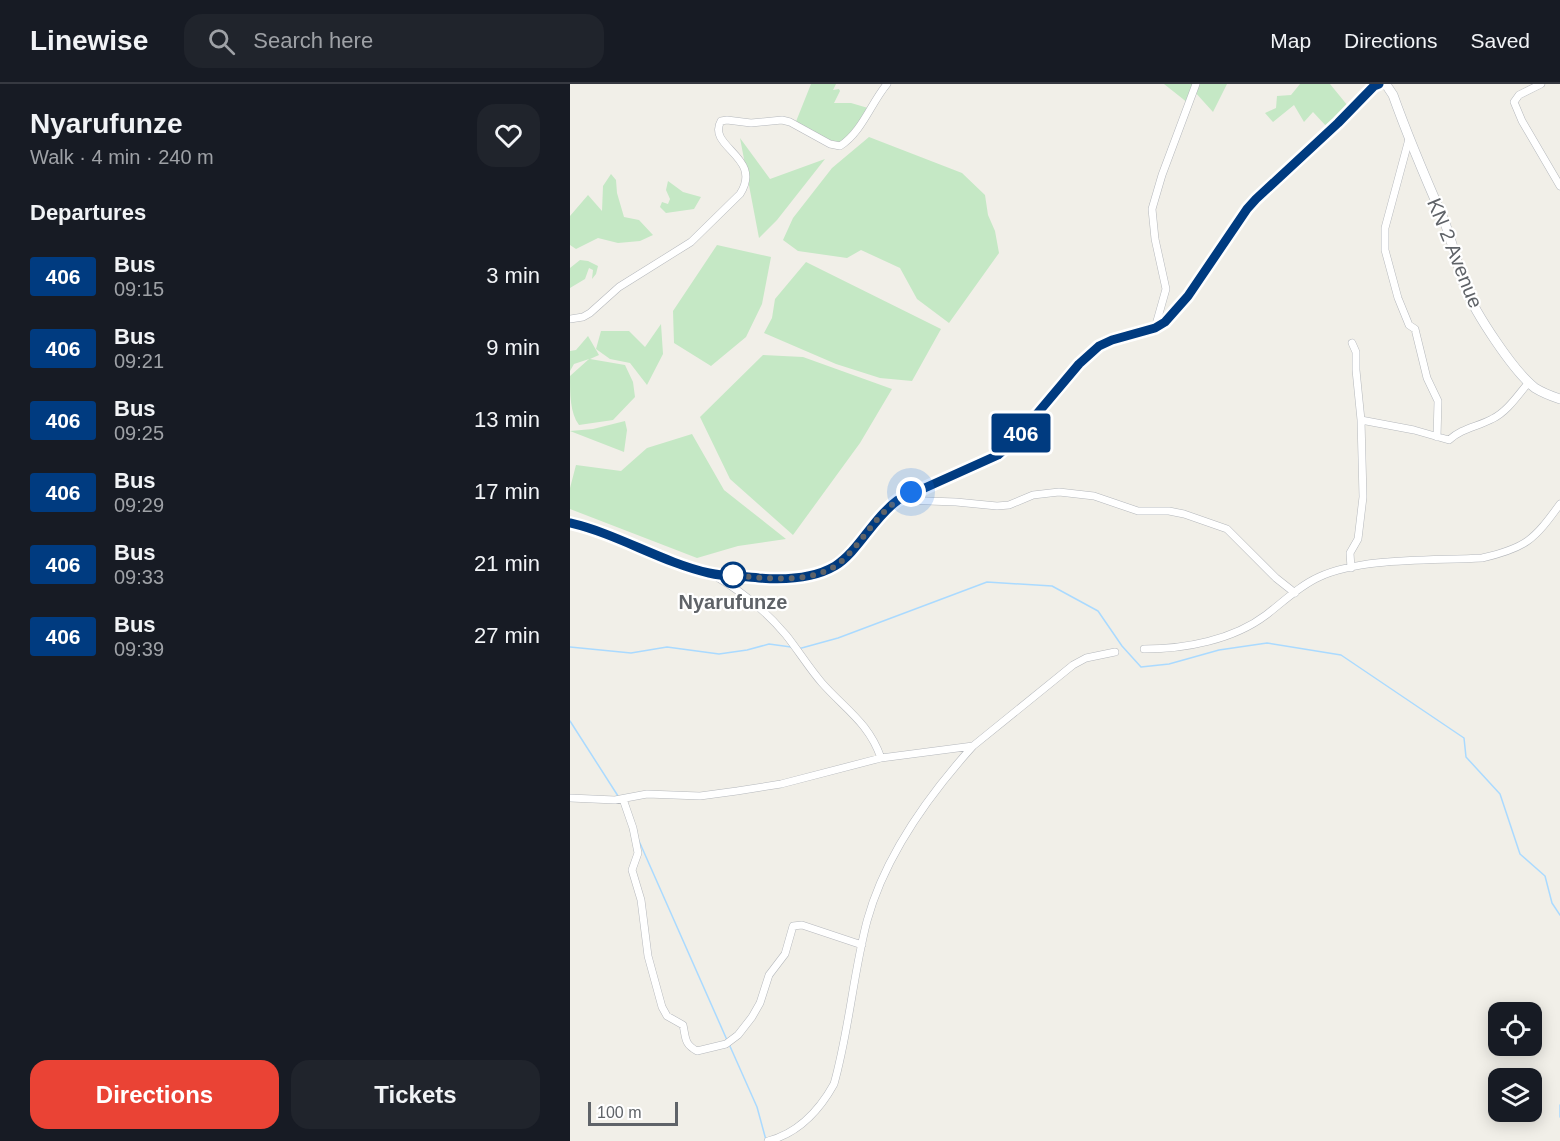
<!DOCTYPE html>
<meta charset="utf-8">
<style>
body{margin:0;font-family:Helvetica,sans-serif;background:#20242c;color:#f1f3f6;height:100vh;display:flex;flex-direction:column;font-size:22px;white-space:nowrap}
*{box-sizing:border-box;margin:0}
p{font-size:20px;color:#9ea1a6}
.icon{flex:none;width:33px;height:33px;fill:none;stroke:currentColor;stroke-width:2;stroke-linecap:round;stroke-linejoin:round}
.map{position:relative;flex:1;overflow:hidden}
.sheet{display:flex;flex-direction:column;background:#171b24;width:570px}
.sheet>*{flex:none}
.badge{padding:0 12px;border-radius:4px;font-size:21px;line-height:39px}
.fabs{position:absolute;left:918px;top:918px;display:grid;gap:12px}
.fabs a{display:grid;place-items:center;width:54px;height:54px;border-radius:12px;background:#171b24;box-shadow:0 3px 15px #0003;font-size:30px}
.scale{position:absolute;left:18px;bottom:15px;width:90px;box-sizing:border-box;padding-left:6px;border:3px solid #5f6368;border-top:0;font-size:16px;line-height:21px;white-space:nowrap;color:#5f6368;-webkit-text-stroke:4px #fff;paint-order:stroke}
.you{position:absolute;width:30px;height:30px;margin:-15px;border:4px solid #fff;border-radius:50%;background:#1a73e8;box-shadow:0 0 0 9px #1a73e833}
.map>.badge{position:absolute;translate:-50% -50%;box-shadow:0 0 0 3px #fff}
h2{padding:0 30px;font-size:22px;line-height:54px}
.round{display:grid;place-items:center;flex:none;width:63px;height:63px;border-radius:18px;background:#20242c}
.head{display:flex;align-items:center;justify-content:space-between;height:102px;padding:0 30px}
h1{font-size:28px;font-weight:800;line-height:45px}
.action{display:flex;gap:12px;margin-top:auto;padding:12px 30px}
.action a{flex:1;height:69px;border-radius:18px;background:#ea4335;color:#fff;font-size:24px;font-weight:800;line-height:69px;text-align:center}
.action a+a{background:#20242c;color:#f1f3f6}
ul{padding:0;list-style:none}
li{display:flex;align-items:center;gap:18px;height:72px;padding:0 30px}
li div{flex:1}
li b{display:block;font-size:22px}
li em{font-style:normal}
li .badge{min-width:66px;font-weight:700;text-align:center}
header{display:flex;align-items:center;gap:36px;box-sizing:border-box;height:84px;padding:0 30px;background:#171b24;border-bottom:2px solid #363941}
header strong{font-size:28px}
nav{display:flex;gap:33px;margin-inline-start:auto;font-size:21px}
.search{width:420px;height:54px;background:#20242c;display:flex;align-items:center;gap:15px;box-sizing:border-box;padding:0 21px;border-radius:18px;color:#9ea1a6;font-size:22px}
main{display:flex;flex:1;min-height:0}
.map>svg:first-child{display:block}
.green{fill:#c5e8c5}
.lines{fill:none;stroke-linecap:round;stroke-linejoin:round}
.stream{stroke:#aadaff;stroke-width:1.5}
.minor-casing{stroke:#b5b8bc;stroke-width:8}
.secondary-casing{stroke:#b6babf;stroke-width:10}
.minor{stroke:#fff;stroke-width:7}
.secondary{stroke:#fff;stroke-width:9}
.line-casing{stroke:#fff;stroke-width:14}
.line{stroke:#003b80;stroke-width:9}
.walk{stroke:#5f6368;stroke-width:6;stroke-dasharray:0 10.8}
.stop-dot{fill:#fff;stroke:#003b80;stroke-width:3}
.labels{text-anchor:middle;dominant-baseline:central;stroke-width:4.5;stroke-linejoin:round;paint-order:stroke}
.street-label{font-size:20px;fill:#5f6368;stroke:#fff}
.stop-label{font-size:20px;font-weight:bold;fill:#5f6368;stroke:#fff}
</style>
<header>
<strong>Linewise</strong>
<div class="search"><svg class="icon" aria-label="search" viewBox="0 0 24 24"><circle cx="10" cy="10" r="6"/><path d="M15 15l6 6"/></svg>Search here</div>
<nav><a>Map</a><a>Directions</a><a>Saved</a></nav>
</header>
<main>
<section class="sheet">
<div class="head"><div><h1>Nyarufunze</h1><p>Walk · 4 min · 240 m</p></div><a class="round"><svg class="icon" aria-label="heart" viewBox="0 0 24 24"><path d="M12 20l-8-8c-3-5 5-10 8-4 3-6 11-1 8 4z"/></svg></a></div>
<h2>Departures</h2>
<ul>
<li><span class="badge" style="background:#003b80;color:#fff">406</span><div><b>Bus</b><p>09:15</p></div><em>3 min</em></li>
<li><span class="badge" style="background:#003b80;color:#fff">406</span><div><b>Bus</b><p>09:21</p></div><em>9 min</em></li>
<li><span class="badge" style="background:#003b80;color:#fff">406</span><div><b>Bus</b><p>09:25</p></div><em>13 min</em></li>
<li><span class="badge" style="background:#003b80;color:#fff">406</span><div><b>Bus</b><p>09:29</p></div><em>17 min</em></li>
<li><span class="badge" style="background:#003b80;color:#fff">406</span><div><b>Bus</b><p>09:33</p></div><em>21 min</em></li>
<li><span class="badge" style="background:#003b80;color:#fff">406</span><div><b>Bus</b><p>09:39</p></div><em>27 min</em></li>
</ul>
<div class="action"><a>Directions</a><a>Tickets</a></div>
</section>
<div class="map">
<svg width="990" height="1057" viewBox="0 0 990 1057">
<rect width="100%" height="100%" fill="#f1efe8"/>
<path class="green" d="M241,0h25l-3,6 6,-1 1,2 -6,12h17l17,5 -9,18 -19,18h-11l-34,-20z
M594,0h63l-14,28 -19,-21 -6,12z
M730,0h30l18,22 -21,21 -14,-15 -9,10 -10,-17 -21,17 -8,-9 11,-5 1,-12 14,-1z
M299,53l93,36 23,22 3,20 7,16 4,22 -50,70 -32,-24 -17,-31 -39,-18 -14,8 -49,-7 -15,-11 10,-22 39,-50z
M170,54l30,41 55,-20 -48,61 -18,18z
M41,90l5,6 1,13 7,24 15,3 14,15 -13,6 -22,2 -20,-5 -22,11 -6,-4v-29l18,-21 14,16 1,-25z
M98,97l15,11 18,5 -7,12 -28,4 -6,-6 2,-5 6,2 2,-5 -4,-9z
M147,161l54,12 -9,47 -16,33 -35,29 -37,-23 -1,-32z
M10,176l8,1 10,5 -2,8 -4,5 1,-9 -4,-2 -4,11 -15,9v-20z
M236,178l135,67 -29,52 -32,-3 -44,-14 -72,-31 8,-15 3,-19z
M91,240l2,30 -16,31 -17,-22 -20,-4 -14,-10 5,-18h28l16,16z
M18,252l11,19 -9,4 35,6 8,17 2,15 -22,23 -34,5c-9,-12 -9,-31 -9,-49l19,-17 -15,5 -4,7v-20l6,-1z
M193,271l40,2 89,32 -32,54 -67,92 -63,-56 -30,-62z
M55,337l2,9 -3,22 -54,-21 23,-2z
M122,350l32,56 62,49 -48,7 -41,12 -127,-49v-21l6,-23 45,6 26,-23z"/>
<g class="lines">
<path class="stream" d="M0,563l61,6 36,-6 52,7 28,-4 22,-6 22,3
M228,565l40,-11 149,-56 65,4 46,25 24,35 19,21 28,-3 50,-14 48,-7 74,12 123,83 2,19 34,37 20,60 25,22 7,27 8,12
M0,637l48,75
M69,757l88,199
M159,960l28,63 9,33
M990,1021v12"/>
<g class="minor-casing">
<path id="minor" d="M971,0l-22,11 -5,7 8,19 38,65
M839,55l-24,89v22l13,48 11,27 6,4 12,49 11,23 -1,36
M0,235l13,-2 7,-4 29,-26 72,-45 49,-48c24,-37 -34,-47 -19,-73l6,-1 24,3 31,-3 8,2 40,22 10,2c22,-14 31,-43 47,-62
M585,244l11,-39 -11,-50 -3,-30 10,-34 34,-91
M791,336l53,10 35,10c13,-12 28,-13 43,-21 15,-7 26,-24 37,-37
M331,416l55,2 41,4 12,-1 24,-10 26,-3 35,4 44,15h31l15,3 43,15 49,49 19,15
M781,484l-1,-15 8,-14 5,-42 -2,-77 -5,-50v-18l-4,-9
M145,492c28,16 50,34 71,59 12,15 23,33 36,48 23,26 47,40 59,75
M574,565c41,0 89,-9 122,-34 17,-13 33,-29 53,-38 44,-20 114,-16 163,-19 44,-10 52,-18 78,-54
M0,714l45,2 32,-6 53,2 37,-5 44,-7 100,-26 92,-12 100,-81 13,-7 29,-6
M53,715l10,29 5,25 -6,17 9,30 7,56 14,51 5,9 16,9c3,13 1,19 14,26l29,-7 12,-9 14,-18 8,-14 9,-28 16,-21 8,-28 9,-1 60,20
M198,1057c31,-8 51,-30 66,-57 15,-53 19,-109 33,-163 18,-66 61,-125 106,-175"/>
</g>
<g class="secondary-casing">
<path id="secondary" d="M812,0l5,2 6,9c15,42 32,82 50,123 9,22 14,46 22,69 10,26 49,85 70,101 8,5 16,8 25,11
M0,439c48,10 91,39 139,50 16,4 34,3 50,5 26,2 54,1 76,-12 24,-15 38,-49 63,-67l100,-44 16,-14 65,-77 20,-18 13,-6 43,-12 10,-6 23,-26 59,-87 9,-10 82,-76 36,-37 5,-2"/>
</g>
<use href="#minor" class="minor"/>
<use href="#secondary" class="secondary"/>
</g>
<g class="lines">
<g class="line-casing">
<path id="line" d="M0,439c48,11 91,39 139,50 16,4 34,3 50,5 26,2 54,1 76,-12 23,-14 38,-48 63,-66l100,-45 16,-14 65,-77 20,-18 13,-6 43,-12 10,-6 23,-26 59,-87 9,-10 82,-76 36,-37 5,-2"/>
</g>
<use href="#line" class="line"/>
<path class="walk" d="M163,491h-3c37,3 88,12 116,-18 25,-26 31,-46 65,-65"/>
</g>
<circle class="stop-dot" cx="163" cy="491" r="12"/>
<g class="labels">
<g class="street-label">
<text transform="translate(885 169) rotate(68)">KN 2 Avenue</text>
</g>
<g class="stop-label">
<text x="163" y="518">Nyarufunze</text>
</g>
</g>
</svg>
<div class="fabs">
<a><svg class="icon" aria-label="locate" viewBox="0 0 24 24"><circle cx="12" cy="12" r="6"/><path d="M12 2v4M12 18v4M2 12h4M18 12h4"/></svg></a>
<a><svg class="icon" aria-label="layers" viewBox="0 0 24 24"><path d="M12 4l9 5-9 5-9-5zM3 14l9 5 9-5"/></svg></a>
</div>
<div class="scale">100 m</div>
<div class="you" style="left:341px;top:408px"></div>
<b class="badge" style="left:451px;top:349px;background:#003b80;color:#fff">406</b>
</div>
</main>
